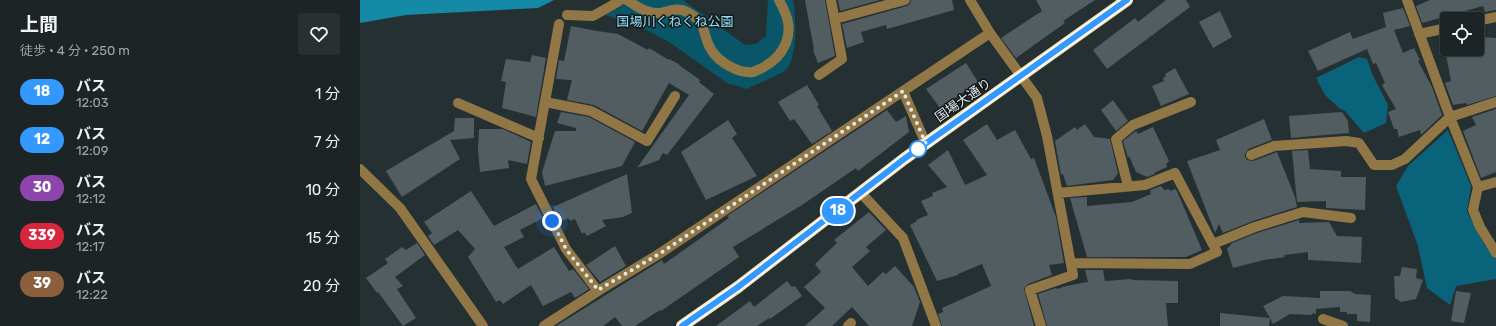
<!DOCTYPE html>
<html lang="ja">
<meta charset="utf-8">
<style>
body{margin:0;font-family:Rubik,"Noto Sans JP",sans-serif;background:#293032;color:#f1f3f6;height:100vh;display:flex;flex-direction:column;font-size:15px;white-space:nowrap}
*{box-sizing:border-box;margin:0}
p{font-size:13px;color:#a0a4a7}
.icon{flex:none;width:22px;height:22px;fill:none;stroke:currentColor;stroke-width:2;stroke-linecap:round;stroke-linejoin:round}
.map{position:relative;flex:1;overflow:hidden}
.details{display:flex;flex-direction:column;background:#1c2426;width:360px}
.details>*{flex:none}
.badge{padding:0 8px;border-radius:13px;font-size:14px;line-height:26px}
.controls{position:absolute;left:1080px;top:12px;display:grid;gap:8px}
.controls a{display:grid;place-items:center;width:44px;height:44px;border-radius:4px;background:#1c2426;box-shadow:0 1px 3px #0004,0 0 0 1px #3a4143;font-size:20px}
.you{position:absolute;width:20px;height:20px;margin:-10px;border:3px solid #fff;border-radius:50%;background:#1a73e8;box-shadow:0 0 0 6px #1a73e833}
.map>.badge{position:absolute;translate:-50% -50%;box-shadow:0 0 0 2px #fff}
.round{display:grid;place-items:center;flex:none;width:42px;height:42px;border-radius:4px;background:#293032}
.summary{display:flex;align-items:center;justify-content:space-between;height:68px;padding:0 20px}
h1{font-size:19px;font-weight:700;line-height:30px}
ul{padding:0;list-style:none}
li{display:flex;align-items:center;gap:12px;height:48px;padding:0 20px}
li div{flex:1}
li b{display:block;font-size:15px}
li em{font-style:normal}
li .badge{min-width:44px;font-weight:700;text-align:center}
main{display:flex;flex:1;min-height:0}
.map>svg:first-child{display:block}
.green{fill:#095669}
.forest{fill:#09637a}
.water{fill:#158aa7}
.building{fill:#525d61}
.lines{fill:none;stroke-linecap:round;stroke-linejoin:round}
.minor{stroke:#917646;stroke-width:10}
.highway{stroke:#fde3b5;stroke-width:12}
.line-casing{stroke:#fff;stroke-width:9}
.line{stroke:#39f;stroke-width:6}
.walk{stroke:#e2e9eb;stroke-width:4;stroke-dasharray:0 7.2}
.stop-dot{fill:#fff;stroke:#39f;stroke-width:2}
.labels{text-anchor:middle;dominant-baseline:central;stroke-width:3;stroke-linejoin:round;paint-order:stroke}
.park-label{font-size:13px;fill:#97e0f9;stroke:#121718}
.street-label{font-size:13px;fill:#e2e9eb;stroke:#121718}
</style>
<main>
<section class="details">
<div class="summary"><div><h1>上間</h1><p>徒歩 · 4 分 · 250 m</p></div><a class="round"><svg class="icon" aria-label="heart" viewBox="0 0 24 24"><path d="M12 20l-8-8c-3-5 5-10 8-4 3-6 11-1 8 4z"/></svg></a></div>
<ul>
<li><span class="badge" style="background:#39f;color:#fff">18</span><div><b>バス</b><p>12:03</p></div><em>1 分</em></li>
<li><span class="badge" style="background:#39f;color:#fff">12</span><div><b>バス</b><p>12:09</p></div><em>7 分</em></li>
<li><span class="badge" style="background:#8e44ad;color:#fff">30</span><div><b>バス</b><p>12:12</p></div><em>10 分</em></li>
<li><span class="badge" style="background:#d7263d;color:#fff">339</span><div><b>バス</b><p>12:17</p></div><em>15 分</em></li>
<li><span class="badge" style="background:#8b5e3c;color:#fff">39</span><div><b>バス</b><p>12:22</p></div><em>20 分</em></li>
</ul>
</section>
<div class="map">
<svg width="1136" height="326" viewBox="0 0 1136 326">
<rect width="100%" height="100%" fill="#253033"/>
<path class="green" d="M265,0h58l62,45 11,-1 10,-8 2,-36h25c3,16 5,57 -7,70 -5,4 -32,15 -39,19l-20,-6 -58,-41 -32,-17 -32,-10 16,-8z"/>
<path class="forest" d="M999,57l8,2 6,17 15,29 -2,18 -22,10 -19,-22 -6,-3 -14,-13 -9,-17z
M1088,130l23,56 -4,26 17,32 12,15v20l-40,7 -6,19 -23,-17 -9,-42 -22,-60 12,-20z"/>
<path class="water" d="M0,0h194l-16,8 -132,7 -46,8z"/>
<path class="building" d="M445,0h20l10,56 -17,7 -5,-13h1z
M478,0h42l-40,11z
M551,0h41l2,10 -67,19 -1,-4 -25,7 3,10 -17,6 -5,-24 65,-18 3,-2z
M676,0h59l-32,21 2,2 -49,35 -15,-20 41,-27z
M806,0h20l4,7 -83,62 -14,-19 42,-32 3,4z
M1070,0h66v10l-11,2 -2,-6 -61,17 -6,-17z
M1043,8l7,18 -16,4 9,23 11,-5 6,12 -2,1 14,26 10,28 -21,20 -1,-5 -21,7 -2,-8h-3l-6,-17 8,-3 -14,-24 3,-2 -9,-20 -3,1 -6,-15 -49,22 -10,-20 42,-19 3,7 33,-12 -3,-14z
M860,11l12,26 -19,11 -14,-26z
M211,26l26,5 21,3 30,16 1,-2 20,12v-1l10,5v1l21,15 -1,2 15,12 -47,61 -4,-2 -4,7 -22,8 52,-73 -20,-12 -27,48 -48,-26 -27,-5 5,-20 -16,-1 3,-19 5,1z
M1117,37l19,1v58l-29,9 -1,-2 -13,2 -8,-22 6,-2 -6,-32h32z
M172,55l14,3 -10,59 -34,-9 4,-26 -5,-1 5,-22 24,3z
M606,63l12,19 -38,26 -14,-19z
M815,68l14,26 -28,12 -9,-20 12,-5 -1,-3 3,-2 -1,-2z
M447,85l12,20 -2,1 15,25 -20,13 -18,-25 -4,2 -12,-19z
M753,100l15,21 -12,10 -15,-21z
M1136,109v63l-15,6 -18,-47 13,-6 -4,-8z
M527,110l9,12 10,-6 3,16 -51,39 -2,-3 -54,37 -69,42 6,10 -78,54 -1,-1 -25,16h-13l-7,-9 -12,9h-47l106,-66 2,4 65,-46 -2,-2z
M201,112l28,5 46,25 -13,24 -77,20 -3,-14 13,-41h21v-3l-19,-5z
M982,112l6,9 1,12 -58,5 -2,-22z
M95,118h19v20l-24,2 10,19 -58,38 -16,-26 68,-40z
M904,119l8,21 -24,9 -3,5v3l2,3 6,1 24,-9 18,45 2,10 -44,14 -30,12 -4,-9 -4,9 -28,-72 33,-11 -4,-10z
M368,120l9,14 -5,4 25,38 -51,24 -25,-48z
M627,124l10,16 18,-10 16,29 3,-1 22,59 8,46 -15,2 3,10 -24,9 -4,5 10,37h-92l-4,-12 5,-2 -1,-4 49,-22 -9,-22 -24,10v1l-21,6 -27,-56 7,-4 -1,-1 12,-5 -7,-14 12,-5 -1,-3 15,-6 -19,-22 20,-15 17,35 22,-10 -24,-35z
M725,124l9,13 16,2 8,34 -5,7 -46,6 -4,-12 -2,1 -6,-34 20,-14 2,3z
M793,127l16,34 -3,3 1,3 -13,6 1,1 -8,3 -11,-5 -7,-16 -1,2 -5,-17 13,-10 2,3z
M119,129h24l28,13 -4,22 -19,-4 1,8 -29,4 -2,-23z
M948,150l2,19 31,2v6h25l-1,33 -39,-2v-7l-29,1 -5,-51z
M267,174l5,39 -9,4 -21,3 4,6 -19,10 -3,-4 -2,2 -7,-15 -5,2 -2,-3 -8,4 -7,-15z
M801,186l3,4 5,-1 1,2 5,-2 2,2 25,59 -16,7h-99l-17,-59 17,-1v9l45,-4 19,-8 -1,-4z
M111,191l23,35 42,-22 7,14 -23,12 4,7 -20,10 14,22 36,-22 15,24 4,-2 16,20 -14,9 -4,-6 -28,14 -12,-21 -28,19 -3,-4 -4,2 -28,-45 7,-8 -17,-19 -24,15 -6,-9 4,-3 -8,-11z
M509,212l17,18 -20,17 4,4 -18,16 16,19 15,-14 3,2 9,-8 19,21 6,15 -8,24h-43l-17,-19 -20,19h-27l20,-18 -21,-21 17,-15 -6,-8 22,-21 -3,-3z
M939,220v3l30,-1 8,14 25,1 -1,26 -53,-3v-8l-24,3 1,2 -21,3 -31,8 -6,-19 5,-6 25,-10z
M57,243l8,12 -30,22 8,9 -6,3 19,29 -13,8 -25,-34 -1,1 -11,-15 22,-15 -3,-4 17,-12 4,3z
M255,246l11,20 -26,16 -14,-17z
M1042,267l15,2 -1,9 7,2 -7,19 -15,3 -6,-4 -1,-22h6z
M725,270h18l2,11 26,-2 1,1 46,1v22h-12l2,23h-121l-9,-32 18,-6 1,1 9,-3 22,-4z
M427,281l5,6 3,-1 7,10 -32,23 -1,-1 -12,8h-41l34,-25 4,6z
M960,291h30l5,3 16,1 -1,27 -13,-1v-7h-10v-2h-7v-5l-24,2v5l-3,-1 -1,2 -22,-1 -17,10 -3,-6 -1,8h-49v-13l50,5 -7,-12 20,-10 37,2z
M1096,291l15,2 -7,30 -13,-2z"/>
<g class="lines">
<path class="minor" d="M267,0c9,6 19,13 30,13 10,0 19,-7 30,-1 22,11 14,23 25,39 7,11 27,23 41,21 3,-1 6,-3 9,-4 12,-6 19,-13 24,-25 6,-17 1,-28 -7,-43
M610,0l20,33
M1047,0l43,117 46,-15
M207,15l26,1 25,-14 1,-2
M475,19l70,-19
M1117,21l19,-4
M199,24l-28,155 35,70 32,42
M1059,34l28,-6
M459,75l23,-16 -11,-59
M543,91l23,53
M185,102l46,9 56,30 28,-45
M98,103l81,35
M891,155l23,-9 72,-5 13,2 15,22h18l13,-6 45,-42 28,70 18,-5
M0,169l40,39 83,118
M768,186l-12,-47 17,-14 58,-23
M1118,187l-5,23 7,17 16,26
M501,193l42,45 33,88
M698,193l87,-8 30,-12 42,79 -27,12 -119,-1
M853,244l42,-17 48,-15 48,6
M963,319l20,7
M184,326l54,-35 61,-37 331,-221 47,65 10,38 26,139 -43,15 11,36
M488,326l3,-3"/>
<path class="highway" d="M322,326l56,-39 166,-128 223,-159"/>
</g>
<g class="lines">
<g class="line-casing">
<path id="line" d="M322,326l56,-39 166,-128 223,-159"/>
</g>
<use href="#line" class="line"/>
<path class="walk" d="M192,221l14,28 32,41 61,-36 244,-163 23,53 -8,5"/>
</g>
<circle class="stop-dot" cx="558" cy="149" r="8"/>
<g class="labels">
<g class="park-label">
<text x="315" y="21">国場川くねくね公園</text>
</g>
<g class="street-label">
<text transform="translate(603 100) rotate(-35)">国場大通り</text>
</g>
</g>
</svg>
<div class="controls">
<a><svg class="icon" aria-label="locate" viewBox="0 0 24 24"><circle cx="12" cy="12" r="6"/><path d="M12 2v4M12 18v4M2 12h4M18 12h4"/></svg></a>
</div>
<div class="you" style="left:192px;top:221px"></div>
<b class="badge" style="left:478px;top:211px;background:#39f;color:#fff">18</b>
</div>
</main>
